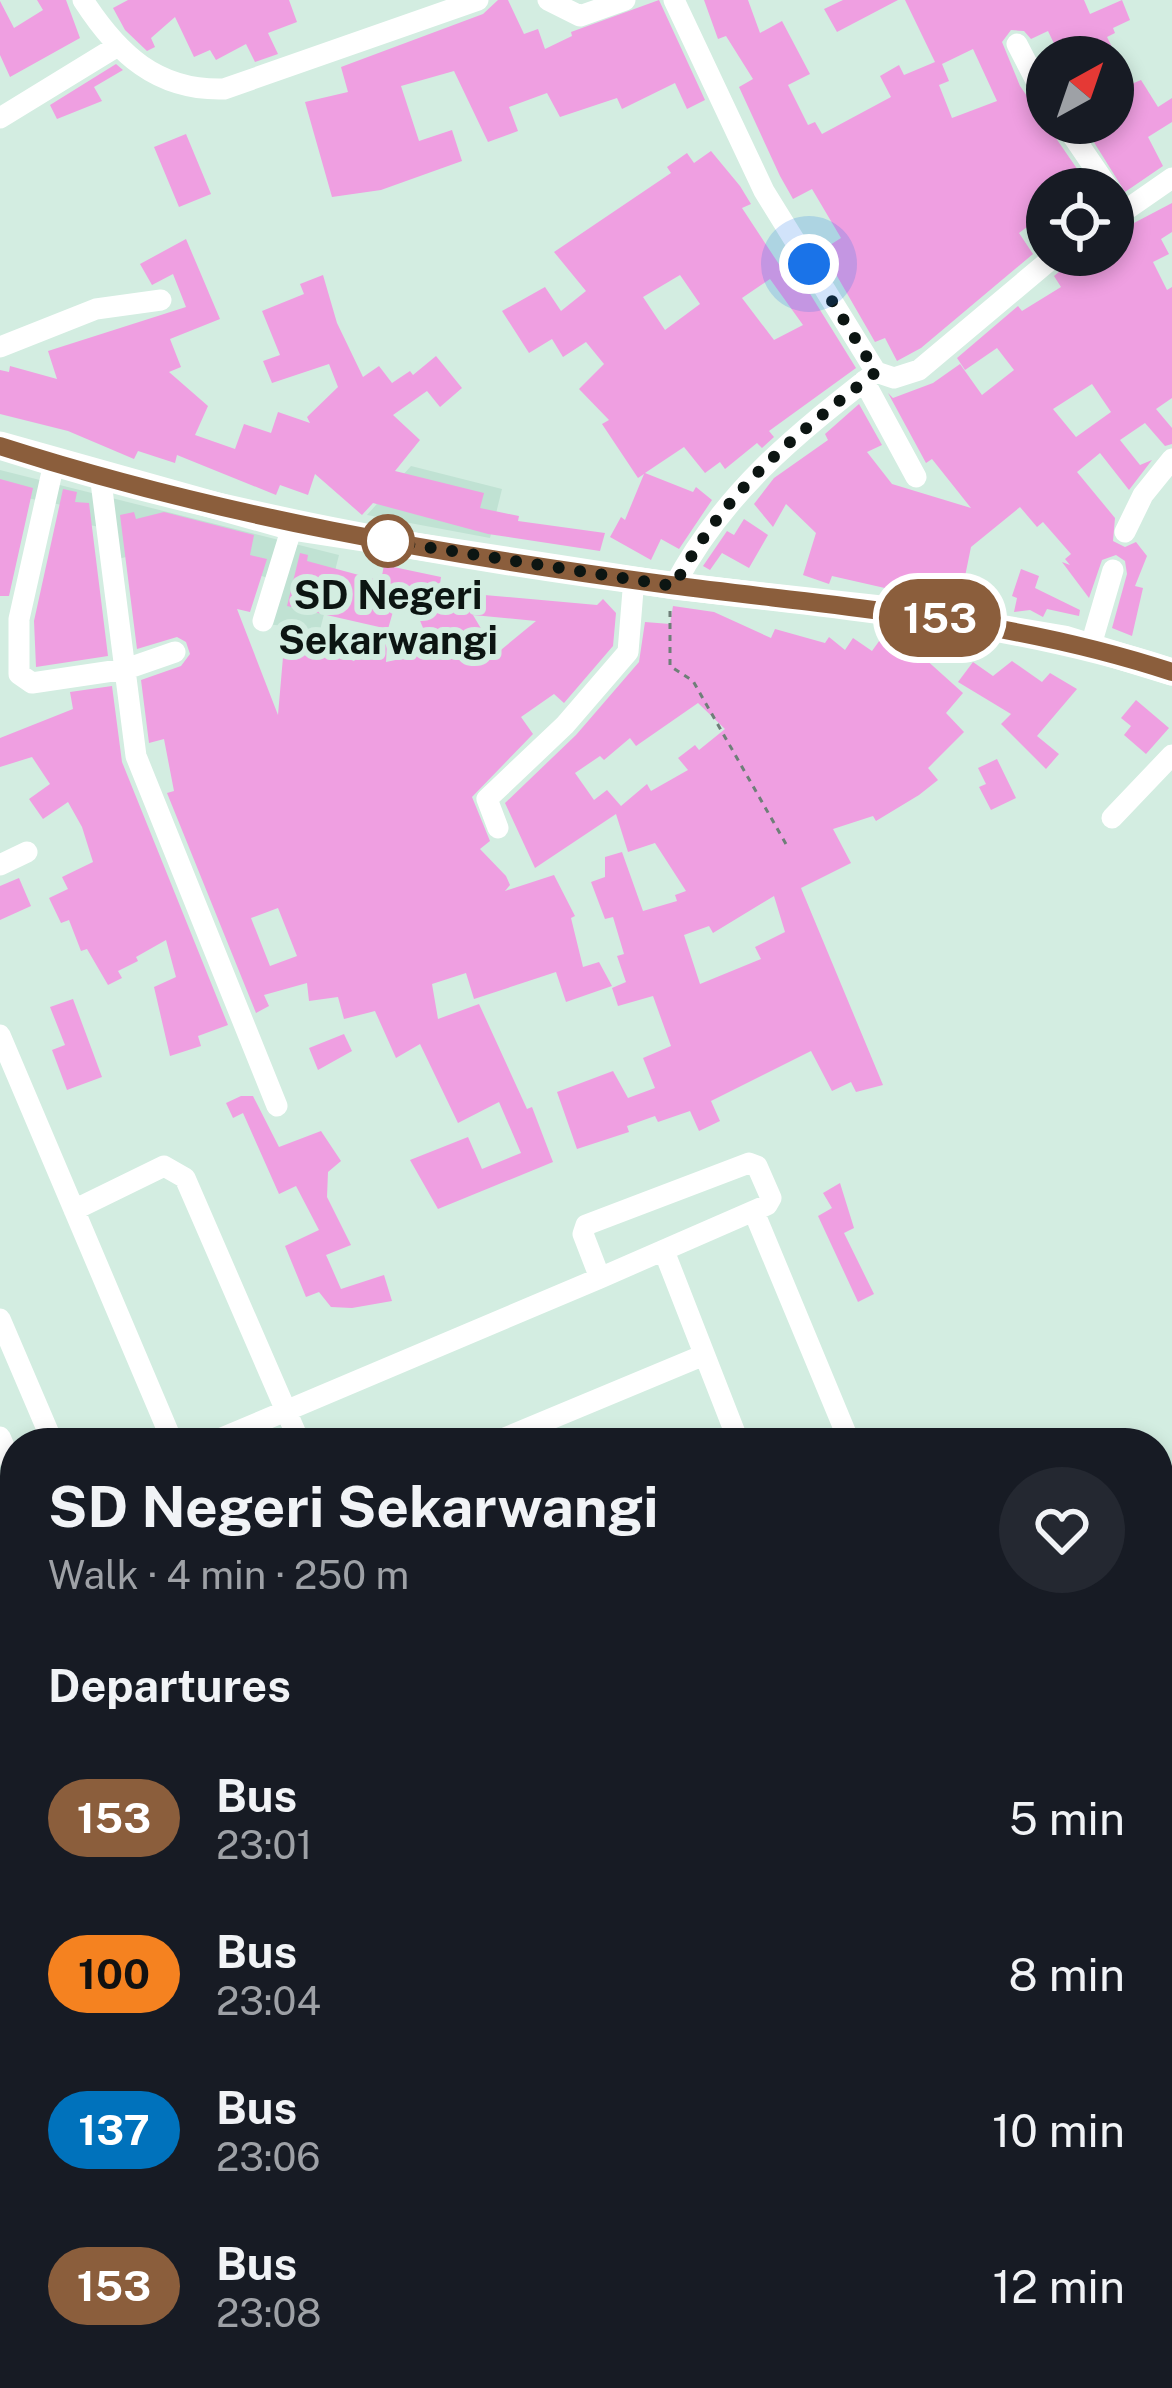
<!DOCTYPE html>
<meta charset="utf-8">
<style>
body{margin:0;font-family:"Public Sans",sans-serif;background:#242831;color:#f1f3f6;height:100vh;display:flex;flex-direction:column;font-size:45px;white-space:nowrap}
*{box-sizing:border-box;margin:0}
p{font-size:39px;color:#9ea1a6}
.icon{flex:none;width:66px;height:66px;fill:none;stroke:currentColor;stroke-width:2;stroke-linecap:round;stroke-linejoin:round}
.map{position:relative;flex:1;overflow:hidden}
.drawer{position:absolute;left:0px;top:1428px;width:1173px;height:960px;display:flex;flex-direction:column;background:#171b24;border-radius:48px 48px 0 0;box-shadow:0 6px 18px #0003}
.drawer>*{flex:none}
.badge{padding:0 24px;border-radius:39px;font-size:42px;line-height:78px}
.needle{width:78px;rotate:40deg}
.fabs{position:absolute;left:1026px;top:36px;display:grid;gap:24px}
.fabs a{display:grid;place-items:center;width:108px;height:108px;border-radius:50%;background:#171b24;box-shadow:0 6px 18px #0003;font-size:60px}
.you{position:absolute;width:60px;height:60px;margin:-30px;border:9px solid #fff;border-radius:50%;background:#1a73e8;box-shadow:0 0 0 18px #1a73e833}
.map>.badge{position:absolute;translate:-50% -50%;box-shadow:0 0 0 6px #fff}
h2{padding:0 48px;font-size:45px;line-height:108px}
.round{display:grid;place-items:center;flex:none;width:126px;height:126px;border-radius:63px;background:#242831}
.overview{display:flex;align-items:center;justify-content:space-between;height:204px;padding:0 48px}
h1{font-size:57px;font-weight:700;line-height:90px}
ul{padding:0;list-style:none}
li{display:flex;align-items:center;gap:36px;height:156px;padding:0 48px}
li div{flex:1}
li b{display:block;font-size:45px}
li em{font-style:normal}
li .badge{min-width:132px;font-weight:700;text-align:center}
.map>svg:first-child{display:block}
.built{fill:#c0e2d3}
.building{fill:#ef9fe1;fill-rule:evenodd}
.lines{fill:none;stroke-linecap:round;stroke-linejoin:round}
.path{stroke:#6e7f78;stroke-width:3;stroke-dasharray:6 6;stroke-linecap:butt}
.minor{stroke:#fff;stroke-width:21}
.major{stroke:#fff;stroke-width:27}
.line-casing{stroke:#fff;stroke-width:27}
.line{stroke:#8b5e3c;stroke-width:18}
.walk{stroke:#0c1512;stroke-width:12;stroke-dasharray:0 21.6}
.stop-dot{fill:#fff;stroke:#8b5e3c;stroke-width:6}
.labels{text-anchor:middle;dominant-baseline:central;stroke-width:12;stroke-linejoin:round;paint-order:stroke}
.stop-label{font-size:39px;font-weight:bold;fill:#0c1512;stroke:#d3ede1}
</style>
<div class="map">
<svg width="1172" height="2388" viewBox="0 0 1172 2388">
<rect width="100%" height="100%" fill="#d3ede1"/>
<path class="built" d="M411,466l91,23 -12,49 -123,-23z
M0,470l339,85 -19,75 -54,-6 12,-42 -59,-22 -70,-8 -32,7 -8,-30 -34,-7 2,-14 -50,-10 -27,10z"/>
<path class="building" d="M37,0h29l14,38 -70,39 -10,-22v-54l14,27 29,-18z
M128,0h161l8,22 -29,11 10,21 -23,8 -9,-18 -30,16 -6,-10 -16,7 -19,-40 -24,21 4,9 -8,4 -22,-21 -12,-22z
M498,0h10l16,34 14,-5 7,20 27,-13 -1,-4 88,-32 46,100 -18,9 -12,-26 -53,26 -5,-11 -57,19 -13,-24 -38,14 9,24 -30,11 -34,-71 -53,15 18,55 33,-11 10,31 -81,29 -49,7 -27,-95 43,-10 -7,-25 142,-53z
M704,0h44l12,33 22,-12 28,53 -22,11 20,40 7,-3 7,12 69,-37 -11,-21 19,-11 5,10 31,-13 -30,-62h179l6,14 32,-14 8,20 -17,8 2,5 -8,4 8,16 -8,4h-34l-2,-5 -11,4 -12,-25 -17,8 -7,-8 -13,-1 -9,12 18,44 71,103h-44v23l-28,21 14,21 -112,94 -24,13 -12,-23 -10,4 -53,-92 19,-12 -29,-49 -19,10 -13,-23 -41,-89 14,-8 -27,-43 -8,3zM973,49l24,52 -45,17 -13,-33 10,-4 -7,-17z
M843,0h55l-61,32 -13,-23z
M116,64l7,6 -29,17 8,14 -45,18 -7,-14z
M1141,80l17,27 14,-9v24l-24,15 15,29 -38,26 -43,-69h31v-22l12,-6 -3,-7z
M186,134l25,60 -32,13 -25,-60z
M711,151l29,35 11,18 -9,4 48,73 9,-5 57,92 -87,63 5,6 -12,11 -5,-5 -32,26 -5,-7 -15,11 -21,-26 -39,26 48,19 3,-5 16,13 -33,49 -18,-10 -10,21 -41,-23 11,-20 4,3 19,-46 -6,4 -36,-54 7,-4 -30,-31 25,-25 -18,-22 -23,15 -11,-18 -23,14 -27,-42 43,-24 16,24 25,-20 -32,-39 117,-79 -4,-6 20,-14 7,10zM680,275l20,29 -35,26 -22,-33zM770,279l33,46 -29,15 -32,-42z
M1172,203v29l-11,7 8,15 -16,8 14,28 5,-3v111l-16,11 16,19v16l-7,2 -20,-23 -25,17 20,25 12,-5 -23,30 -29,-37 -23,19 38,46 -2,23 12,6 11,-5 11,14 -12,30 8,2 -11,48 -20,-8 15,-54 -2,-13 -9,-6 -14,5 -13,38 -27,-36 8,3 -5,-6 6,-5 -28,-32 -6,5 -17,-20 -49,40 -9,44 -38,-9 -4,14 -88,-20 -3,8 -26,-9 13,-42 -30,-29 -13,23 -19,-23 20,-26 54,-38 -3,-6 34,-30 23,41 -15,7 25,32 79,24 -39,-49 -6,4 -38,-70 5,5 40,-15 27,-19 22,31 32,-25 -17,-22 -32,22 -8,-12 61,-52 4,5 39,-24 -7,-11 12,-10 17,-11h30v-21zM1092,384l19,28 -35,25 -23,-28z
M186,239l34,80 -50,20 11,28 -12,5 39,34 -13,29 40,14 9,-25 27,9 7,-21 32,11 -3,-6 31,-30 -9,-23 -57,19 -9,-22 17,-6 -18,-44 42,-17 -4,-10 23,-9 14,48 26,54 16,-11 13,17 18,-12 3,4 23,-19 26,32 -22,19 -13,-16 -34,24 27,25 -25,31 89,22 -4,15 39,8 -1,5 87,12 -5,18 -112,-17 -115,-31 -11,12 -47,-41 -7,21 -28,-10 -4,10 -99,-40 -2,8 -37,-12 -4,8 -66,-28 -68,-17v-44l9,2 1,-6 47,13 -9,-28 138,-44 -13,-33 -21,11 -12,-21z
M0,479l33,9 -24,108h-9z
M63,489l14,3 -2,10 14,1 19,153 -72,11 -2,-46z
M134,512l2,7 28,-7 90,23 -4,20 17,4 -17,53 -13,-3 41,106 7,-81 17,2v5l52,20 17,-19 16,2 -1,18 47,-10 -17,-41 -22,-3 -6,21 -101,-23 13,-53 8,2 -1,6 74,20 3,-16 57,12 -2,14 158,14 6,-6 13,14 -3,33 -49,57 -10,-9 -33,23 12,17 -61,63 18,44 -10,8 26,27 4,9 -5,6 49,-16 21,41 -4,2 12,49 16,-5 13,24 -46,16 -10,-30 -82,27 -8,-26 -34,11 6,35 41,-15 48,105 5,-2 21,55 -115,47 -28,-49 58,-23 14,32 39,-16 -22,-51 -41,21 -38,-79 -24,14 -21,-47 -31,8 -6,-22 -29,4 -2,-18 -43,12 5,11 -13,7 -89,-220 7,-2 -10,-52 -15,4 -8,-63 40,-14 9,-12 -4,-12 -9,-5 -40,12 -17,-134zM473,615l63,6 -40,33zM278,908l19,48 -27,10 -19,-48z
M744,519l24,16 -19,33 -27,-15 -12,17 -7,-4 24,-35 7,4z
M1021,569l18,7 -4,12 45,22 -1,6 -32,-7 -4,8 -13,-7 -16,2 3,-14 -5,-2z
M673,606l41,6 57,26 4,-9 50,14 4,-6 16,13 8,-12 19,13 10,-14 25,18 6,-7 50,45 -17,20 18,19 -36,36 10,12 -19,15 -43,26 -3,-5 -40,13 18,34 -50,25 82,197 -27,7 -5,-10 -19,9 -21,-40 -100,50 9,20 -21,10 -9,-20 -32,11 -3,-6 -28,10 2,6 -52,17 -20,-57 56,-21 15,27 27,-10 -12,-30 28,-12 -18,-50 -35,10 -6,-18 14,-6 -9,-26 7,-2 -11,-37 -8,2 -14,-37 14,-5v-20l17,-5 21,59 34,-10 -2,-6 11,-4 -31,-48 -27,9 -12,-38 -81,54 -30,-65 71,-68 63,-73 6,-40 25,2zM698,703l27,26 -26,21 -4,-5 -17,13 10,12 -37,21 -4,-7 -26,22 -14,-16 -13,10 -19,-27 25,-17 4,4 26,-22 6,8zM774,896l11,36 -30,15 6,12 -61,25 -16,-49 25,-9 4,7z
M1012,661l30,21 8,-9 27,16 -40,47 22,18 -13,15 -45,-45 10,-10 -53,-32 15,-20 20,14z
M112,686l10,76 106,263 -30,11 3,10 -31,10 -16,-69 22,-10 -10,-37 -30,17 2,4 -20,10 4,7 -14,7 -21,-36 -6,2 -12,-31 -8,3 -12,-25 19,-9 -6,-12 31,-15 -11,-35 -14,-25 -25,17 -14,-20 21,-15 -18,-27 -32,10v-29l73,-29 -3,-17z
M1136,700l33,28 -23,26 -22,-19 7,-9 -10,-8z
M997,759l19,39 -25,12 -12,-23 7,-3 -8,-16z
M19,878l12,28 -31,14v-34z
M73,999l29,78 -35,13 -15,-40 13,-5 -15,-38z
M344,1034l8,17 -34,19 -9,-22z
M241,1096h12l26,51 42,-16 20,30 -13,11 -1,25 24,48 -25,10 15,34 43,-14 8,26 -40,7 -21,-1 -12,-15 -13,5 -21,-51 34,-16 -23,-44 -17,8 -36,-81 -10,5 -7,-15z
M840,1183l14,45 -10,5 30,61 -16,8 -40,-86 14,-8 -9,-15z
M0,2083l15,15v53l-15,-14z
M15,2243v58l-15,9v-61z
M169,2373h126l-21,15h-132z
M341,2373h57l3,6 14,-6h51l-28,15h-108z
M651,2373h36l6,15h-71z
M996,2373h61l10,15h-33l-3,-10 -26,10z"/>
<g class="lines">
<path class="path" d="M670,611v55l23,15 93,163"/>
<path class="minor" d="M83,0c35,54 74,91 141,89l254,-89
M548,0l32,16 45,-16
M674,0l90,191 112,181c-82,64 -152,120 -202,214
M1017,44l30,58
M0,118l116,-71
M1064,123l45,66
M1113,219l59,-41
M0,347l96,-38 65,-9
M876,372l18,6 25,-8 137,-115
M864,381l52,96
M54,463l-35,156v55l13,9 94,-14 49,-17
M100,474l36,282 141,350
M1125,532l18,-37 29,-36
M263,621l29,-94
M1091,645l22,-75
M1112,818l60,-63
M498,828l-11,-29 78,-74 63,-73 6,-74
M0,865l27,-13
M0,1035l173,408
M74,1210l90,-44 21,12 115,265
M754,1212l96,231
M664,1251l75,192
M0,1319l53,124
M0,1437l15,35
M210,1443l390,-165 167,-73 4,-7 -14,-32 -8,-3 -163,62 -3,9 17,44
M493,1443l211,-88
M0,1528l15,-5
M0,1765l15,38
M0,2013l15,-14
M0,2055l15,13
M0,2172l15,13
M1158,2208l14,11
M0,2234l15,-8
M0,2335l15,-8
M1158,2352l14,-4
M702,2373l8,15
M1072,2374l5,-1
M96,2388l30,-15
M299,2388l27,-15
M474,2388l20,-11
M848,2388l7,-15"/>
<path class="major" d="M0,445l292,82 382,59 225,25 165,28 108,33"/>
</g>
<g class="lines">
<g class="line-casing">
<path id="line" d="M0,446c218,70 443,109 670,139 169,22 339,33 502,87"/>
</g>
<use href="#line" class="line"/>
<path class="walk" d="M388,541l286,45c53,-98 117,-147 202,-214l-67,-108"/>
</g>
<circle class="stop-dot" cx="388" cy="541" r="24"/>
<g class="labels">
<g class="stop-label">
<text x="388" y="595">SD Negeri<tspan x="388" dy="45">Sekarwangi</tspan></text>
</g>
</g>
</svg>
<div class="fabs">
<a><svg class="needle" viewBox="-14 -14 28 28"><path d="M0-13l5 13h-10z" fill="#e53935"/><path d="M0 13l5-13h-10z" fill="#9ea1a6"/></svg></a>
<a><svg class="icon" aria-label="locate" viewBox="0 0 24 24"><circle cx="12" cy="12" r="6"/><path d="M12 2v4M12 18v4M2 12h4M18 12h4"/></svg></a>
</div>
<div class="you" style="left:809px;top:264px"></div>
<b class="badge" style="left:940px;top:618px;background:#8b5e3c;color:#fff">153</b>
<section class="drawer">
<div class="overview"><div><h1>SD Negeri Sekarwangi</h1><p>Walk · 4 min · 250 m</p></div><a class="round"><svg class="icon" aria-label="heart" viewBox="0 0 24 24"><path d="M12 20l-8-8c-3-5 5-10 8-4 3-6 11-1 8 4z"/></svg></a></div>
<h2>Departures</h2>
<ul>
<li><span class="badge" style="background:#8b5e3c;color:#fff">153</span><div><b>Bus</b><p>23:01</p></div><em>5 min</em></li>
<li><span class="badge" style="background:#f58220;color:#111">100</span><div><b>Bus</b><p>23:04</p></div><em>8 min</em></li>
<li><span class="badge" style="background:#0072bc;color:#fff">137</span><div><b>Bus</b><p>23:06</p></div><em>10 min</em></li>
<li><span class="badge" style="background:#8b5e3c;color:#fff">153</span><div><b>Bus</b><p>23:08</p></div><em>12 min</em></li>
</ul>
</section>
</div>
